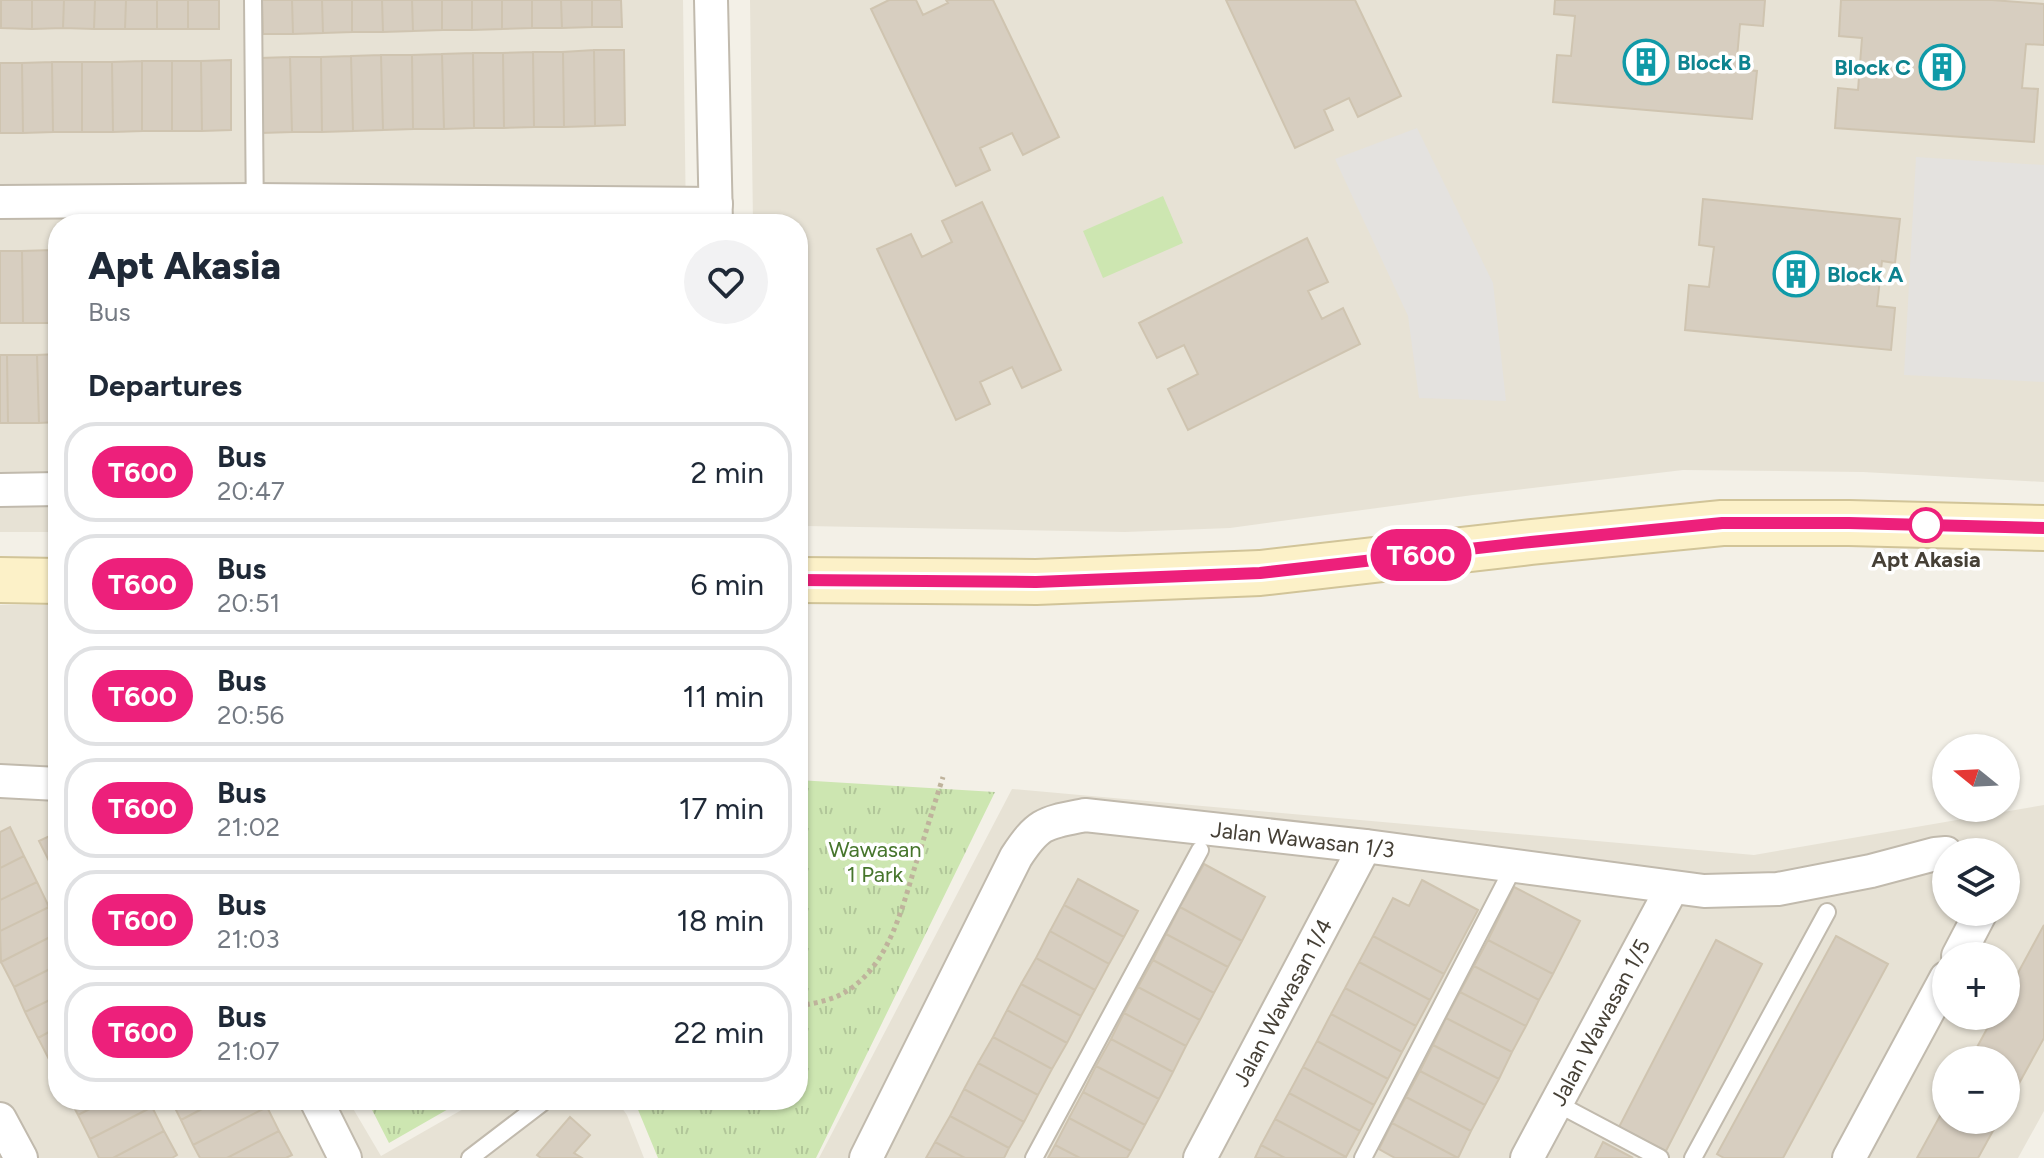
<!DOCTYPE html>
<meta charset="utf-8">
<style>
body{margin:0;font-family:Figtree,sans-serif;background:#f2f2f3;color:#1f2937;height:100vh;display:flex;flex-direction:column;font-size:30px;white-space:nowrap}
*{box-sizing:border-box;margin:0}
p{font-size:26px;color:#747a83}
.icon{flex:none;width:44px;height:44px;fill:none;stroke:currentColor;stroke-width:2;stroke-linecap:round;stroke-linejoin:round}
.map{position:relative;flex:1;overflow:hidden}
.drawer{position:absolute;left:48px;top:214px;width:760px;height:896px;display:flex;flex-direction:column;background:#fff;border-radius:32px;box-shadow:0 2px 6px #0004}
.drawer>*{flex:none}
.badge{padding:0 16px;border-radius:26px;font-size:28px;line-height:52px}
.needle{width:52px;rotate:288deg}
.tools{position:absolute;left:1932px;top:734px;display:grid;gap:16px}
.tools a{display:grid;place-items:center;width:88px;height:88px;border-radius:50%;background:#fff;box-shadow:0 2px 6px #0004;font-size:40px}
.map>.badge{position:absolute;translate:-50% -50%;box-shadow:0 0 0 4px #fff}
h2{padding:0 40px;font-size:30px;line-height:72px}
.round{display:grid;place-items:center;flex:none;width:84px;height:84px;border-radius:42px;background:#f2f2f3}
.summary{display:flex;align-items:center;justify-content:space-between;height:136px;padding:0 40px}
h1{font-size:38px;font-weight:800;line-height:60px}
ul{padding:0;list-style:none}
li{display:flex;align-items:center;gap:24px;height:100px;margin:0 16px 12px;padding:0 24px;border:4px solid #e0e1e3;border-radius:32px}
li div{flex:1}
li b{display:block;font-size:30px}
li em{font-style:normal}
li .badge{min-width:88px;font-weight:700;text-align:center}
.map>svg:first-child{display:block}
.residential{fill:#e7e2d5;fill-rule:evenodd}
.grass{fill:url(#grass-tufts)}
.garden{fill:#cde6b1}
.parking{fill:#e4e2df}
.building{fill:#d7cec0;stroke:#cfc4b0;stroke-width:2}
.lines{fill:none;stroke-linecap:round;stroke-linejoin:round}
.lane-casing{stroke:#c1baad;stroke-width:20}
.street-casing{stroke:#c1baad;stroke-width:36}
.secondary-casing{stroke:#d1c498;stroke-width:48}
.path{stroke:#bfb39c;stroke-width:5;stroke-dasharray:4 4;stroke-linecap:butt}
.lane{stroke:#fff;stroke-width:16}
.street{stroke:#fff;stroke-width:32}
.secondary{stroke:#fcf1c8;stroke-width:44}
.line-casing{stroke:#fff;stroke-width:18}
.line{stroke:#ed207b;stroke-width:12}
.stop-dot{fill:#fff;stroke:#ed207b;stroke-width:4}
.labels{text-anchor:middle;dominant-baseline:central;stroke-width:7;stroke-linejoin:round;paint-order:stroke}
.culture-label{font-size:22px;font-weight:bold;fill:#0d838f;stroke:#fff;text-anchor:start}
.stop-label{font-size:22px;font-weight:bold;fill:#464036;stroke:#fff}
.street-label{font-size:22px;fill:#464036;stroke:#fff}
.park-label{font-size:22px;fill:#46752c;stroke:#fff}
</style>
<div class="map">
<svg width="2044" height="1158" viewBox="0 0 2044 1158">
<defs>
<pattern id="grass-tufts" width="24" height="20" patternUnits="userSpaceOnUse" patternTransform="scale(2)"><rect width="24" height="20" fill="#cde6b1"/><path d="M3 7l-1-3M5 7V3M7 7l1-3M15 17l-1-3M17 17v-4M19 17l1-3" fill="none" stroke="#b1c699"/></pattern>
</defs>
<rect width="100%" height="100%" fill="#f3f0e7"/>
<path class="residential" d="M0,0h683l3,224h-628v308h-58z
M750,0h1294v482l-181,-10 -180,-2 -210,25 -243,33 -105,4 -319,-6 -8,-5v-297h-45z
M0,605h58v495h290l33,56 98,-56h137l11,15 17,43h-644z
M1012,789l742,66 290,-50v306l-26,47h-1199zM1946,852h60v60h-60zM1946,956h60v60h-60zM1946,1060h60v60h-60z"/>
<path class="grass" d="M798,780l197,12 -179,366h-158l-24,-58h164z
M367,1100h97l-75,43z"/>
<path class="garden" d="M1163,196l20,47 -80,35 -20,-47z"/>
<path class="parking" d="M1417,128l76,155 13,118 -87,-3 -11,-82 -73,-157z
M1916,157l128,8v217l-140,-7z"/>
<path class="building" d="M1,0h31v29l-31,-1z
M32,0h32l-1,28 -31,1z
M64,0h31l-1,29 -31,-1z
M95,0h31l-1,29h-31z
M126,0h31v29h-32z
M157,0h31v29h-31z
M188,0h31v29h-31z
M262,0h30l1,34h-30z
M292,0h30l1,33 -30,1z
M322,0h30v32l-29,1z
M352,0h30l1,32h-31z
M382,0h30l1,31 -30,1z
M412,0h30v30l-29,1z
M442,0h30v30h-30z
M472,0h30v29l-30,1z
M502,0h30v28l-30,1z
M532,0h29l1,28h-30z
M561,0h31v27l-30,1z
M592,0h29l1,27h-30z
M889,0h27l7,15 25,-12 -2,-3h47l66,137 -36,18 -11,-22 -32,15 10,22 -34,16 -85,-177z
M1226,0h129l46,96 -43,21 -9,-19 -25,12 9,20 -38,18z
M1555,0h210l-2,26 -23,-2 -4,45 21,2 -5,48 -199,-17 4,-47 14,1 4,-40 -21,-2z
M1841,0h151l52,4v41l-18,-1 -4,44 16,1 -4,53 -199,-14 3,-40 20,2 4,-52 -23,-2z
M594,50h30l1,75 -30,1z
M594,50l1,76 -31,1 -1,-75z
M533,52h30l1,75h-30z
M533,52l1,75 -30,1 -1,-75z
M473,53h30l1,75h-30z
M473,53l1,75 -30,1 -2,-75z
M442,54l2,75h-31l-1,-74z
M381,55h31l1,74 -30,1z
M381,55l2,75 -30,1 -2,-75z
M351,56l2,75 -31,1 -1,-75z
M290,57l2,75 -31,1 -1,-75z
M290,57h31l1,75h-30z
M231,60v70l-29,1 -1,-70z
M142,61h30v70h-30z
M142,61v70l-29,1 -1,-70z
M172,61h29l1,70h-30z
M52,62h30v70h-29z
M52,62l1,70 -30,1 -1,-70z
M82,62h30l1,70h-31z
M0,63h22l1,70h-23z
M1703,199l197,20 -5,44 -13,-2 -5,45 18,2 -4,42 -206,-20 4,-45 20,2 5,-40 -15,-2z
M982,202l79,168 -39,18 -10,-21 -32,15 10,22 -34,16 -79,-171 34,-15 11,23 30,-15 -10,-21z
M1307,238l21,44 -20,9 14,28 21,-11 17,36 -172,86 -20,-41 30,-15 -14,-29 -27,13 -18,-35z
M53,250v73h-30l-1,-72z
M53,250h5v73h-5z
M0,251h22l1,72h-23z
M58,354v68l-19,1 -2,-68z
M0,355h7l1,68h-8z
M7,355h30l2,68h-31z
M10,827l14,29 -24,12v-36z
M58,832v47l-19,-38z
M24,856l13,26 -37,18v-32z
M1204,864l61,33 -23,44 -62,-34z
M1078,879l60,32 -14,26 -60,-32z
M1422,880l56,30 -34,64 -71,-38 20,-38 16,8z
M37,882l12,25 -49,24v-31z
M1514,887l66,34 -27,53 -65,-34z
M1064,905l60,32 -15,27 -59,-33z
M49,907l9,18v8l-57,29 -1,-31z
M1180,907l62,34 -14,26 -62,-33z
M2044,925v113l-38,69v-47h-36l24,-44h12v-21z
M1050,931l59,33 -14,26 -59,-32z
M58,933v32l-44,22 -13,-25z
M1166,934l62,33 -14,26 -61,-33z
M1373,936l71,38 -14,26 -71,-38z
M1836,936l52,28 -105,194h-59l-7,-4z
M1488,940l65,34 -14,26 -65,-34z
M1716,940l46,24 -96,187 -47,-24z
M1036,958l59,32 -14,26 -60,-32z
M1153,960l61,33 -14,27 -62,-33z
M1359,962l71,38 -14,26 -71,-38z
M58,965v31l-33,16 -11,-25z
M1474,966l65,34 -13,26 -66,-34z
M1021,984l60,32 -14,27 -60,-33z
M1138,987l62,33 -14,26 -62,-33z
M1345,988l71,38 -14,26 -71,-38z
M1460,992l66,34 -14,26 -66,-34z
M58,996v31l-20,11 -13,-26z
M1007,1010l60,33 -15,26 -59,-32z
M1124,1013l62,33 -13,26 -62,-33z
M1331,1014l71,38 -14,27 -71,-38z
M1446,1018l66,34 -13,27 -66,-34z
M58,1027v43l-3,1 -17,-33z
M993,1037l59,32 -14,26 -60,-32z
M1111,1039l62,33 -14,27 -63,-33z
M1317,1041l71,38 -14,26 -71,-38z
M1433,1045l66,34 -14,26 -65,-34z
M978,1063l60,32 -14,27 -60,-33z
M1096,1066l63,33 -14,26 -62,-33z
M1303,1067l71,38 -14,26 -71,-38z
M1420,1071l65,34 -14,26 -65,-34z
M964,1089l60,33 -15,26 -59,-32z
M1083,1092l62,33 -14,26 -62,-33z
M1289,1093l71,38 -14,26 -71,-38z
M1406,1097l65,34 -13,27 -66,-35z
M70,1100h37l-29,15z
M107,1100h42l3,7 -62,32 -12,-24z
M171,1100h48l-38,20z
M219,1100h44l4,7 -74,38 -12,-25z
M1946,1105v15h53l-21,38h-61z
M152,1107l12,24 -51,27h-14l-9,-19z
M267,1107l12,24 -52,27h-27l-7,-13z
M950,1116l59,32 -5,10h-39l-30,-16z
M570,1117l20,18 -16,18 8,5h-41l-4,-3z
M1069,1118l62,33 -4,7h-47l-25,-13z
M1275,1119l71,38v1h-61l-24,-13z
M1392,1123l66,35h-63l-16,-9z
M164,1131l13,24 -5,3h-59z
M279,1131l13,24 -6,3h-59z
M935,1142l30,16h-39z
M1603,1142l30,16h-38z
M1055,1145l25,13h-32z
M1261,1145l24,13h-30z"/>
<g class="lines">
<g class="lane-casing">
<path id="lane" d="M253,0l2,224
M1556,1103l104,55
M470,1158l72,-55
M1034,1158l166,-308
M1363,1158l151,-292
M1693,1158l134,-246"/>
</g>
<g class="street-casing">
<g id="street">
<path d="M711,0l5,224"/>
<path d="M0,202l255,-2 461,4"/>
<path d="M0,490l58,-1"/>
<path d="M0,781l58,3"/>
<path d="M1958,956l23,-44"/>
<path d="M316,1100l29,58"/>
<path d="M0,1119l21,39"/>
<path id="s1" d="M866,1158l150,-301c23,-35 29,-34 69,-42l280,31 339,45 74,-2 93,-18 64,-17 11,-1"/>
<path id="s2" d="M1200,1158l165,-312"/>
<path id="s3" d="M1527,1158l145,-270"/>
<path d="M1849,1158l97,-180"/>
</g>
</g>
<g class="secondary-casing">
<path id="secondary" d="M0,580l58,1
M798,580l238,2 224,-9 271,-31 191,-19h127l195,5"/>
</g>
<path class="path" d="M798,1006c18,-3 37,-6 52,-17 41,-28 53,-85 67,-129 9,-28 17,-55 26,-83"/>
<use href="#lane" class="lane"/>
<use href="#street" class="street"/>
<use href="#secondary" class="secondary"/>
</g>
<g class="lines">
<g class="line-casing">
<path id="line" d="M798,580l238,2 224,-9 271,-31 191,-19h127l195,5"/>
</g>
<use href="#line" class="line"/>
</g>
<defs>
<g id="building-ring" transform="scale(2.3)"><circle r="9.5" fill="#fff" stroke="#0f9aa8" stroke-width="1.5"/><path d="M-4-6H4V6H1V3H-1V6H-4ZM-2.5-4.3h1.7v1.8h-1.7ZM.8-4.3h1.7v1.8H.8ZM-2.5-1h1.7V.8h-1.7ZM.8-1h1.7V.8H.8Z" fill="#0f9aa8"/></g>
</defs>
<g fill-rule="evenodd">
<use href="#building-ring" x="1646" y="62"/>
<use href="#building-ring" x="1942" y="67"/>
<use href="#building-ring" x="1796" y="274"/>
</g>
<circle class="stop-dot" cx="1926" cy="525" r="16"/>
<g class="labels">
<g class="culture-label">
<text x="1677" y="62">Block B</text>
<text x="1911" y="67" text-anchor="end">Block C</text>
<text x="1827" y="274">Block A</text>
</g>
<g class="stop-label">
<text x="1926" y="559">Apt Akasia</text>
</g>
<g class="street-label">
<text stroke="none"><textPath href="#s1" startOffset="640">Jalan Wawasan 1/3</textPath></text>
<text stroke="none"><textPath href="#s2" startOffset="176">Jalan Wawasan 1/4</textPath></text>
<text stroke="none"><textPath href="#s3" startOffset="154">Jalan Wawasan 1/5</textPath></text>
</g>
<g class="park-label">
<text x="875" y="849">Wawasan<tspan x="875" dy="25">1 Park</tspan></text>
</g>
</g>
</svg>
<div class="tools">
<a><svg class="needle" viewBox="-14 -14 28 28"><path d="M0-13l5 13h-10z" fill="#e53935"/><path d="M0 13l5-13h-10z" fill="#747a83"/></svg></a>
<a><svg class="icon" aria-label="layers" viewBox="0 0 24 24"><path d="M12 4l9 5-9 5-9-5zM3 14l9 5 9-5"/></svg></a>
<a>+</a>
<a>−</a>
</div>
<b class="badge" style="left:1421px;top:555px;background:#ed207b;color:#fff">T600</b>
<section class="drawer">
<div class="summary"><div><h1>Apt Akasia</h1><p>Bus</p></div><a class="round"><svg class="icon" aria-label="heart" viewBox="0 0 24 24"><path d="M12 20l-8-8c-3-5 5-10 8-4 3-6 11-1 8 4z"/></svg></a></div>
<h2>Departures</h2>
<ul>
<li><span class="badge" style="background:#ed207b;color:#fff">T600</span><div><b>Bus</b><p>20:47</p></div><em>2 min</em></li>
<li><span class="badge" style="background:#ed207b;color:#fff">T600</span><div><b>Bus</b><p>20:51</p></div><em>6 min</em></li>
<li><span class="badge" style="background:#ed207b;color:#fff">T600</span><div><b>Bus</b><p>20:56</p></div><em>11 min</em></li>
<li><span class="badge" style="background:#ed207b;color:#fff">T600</span><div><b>Bus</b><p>21:02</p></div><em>17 min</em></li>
<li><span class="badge" style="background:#ed207b;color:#fff">T600</span><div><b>Bus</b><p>21:03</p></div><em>18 min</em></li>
<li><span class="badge" style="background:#ed207b;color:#fff">T600</span><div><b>Bus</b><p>21:07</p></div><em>22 min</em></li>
</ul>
</section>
</div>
